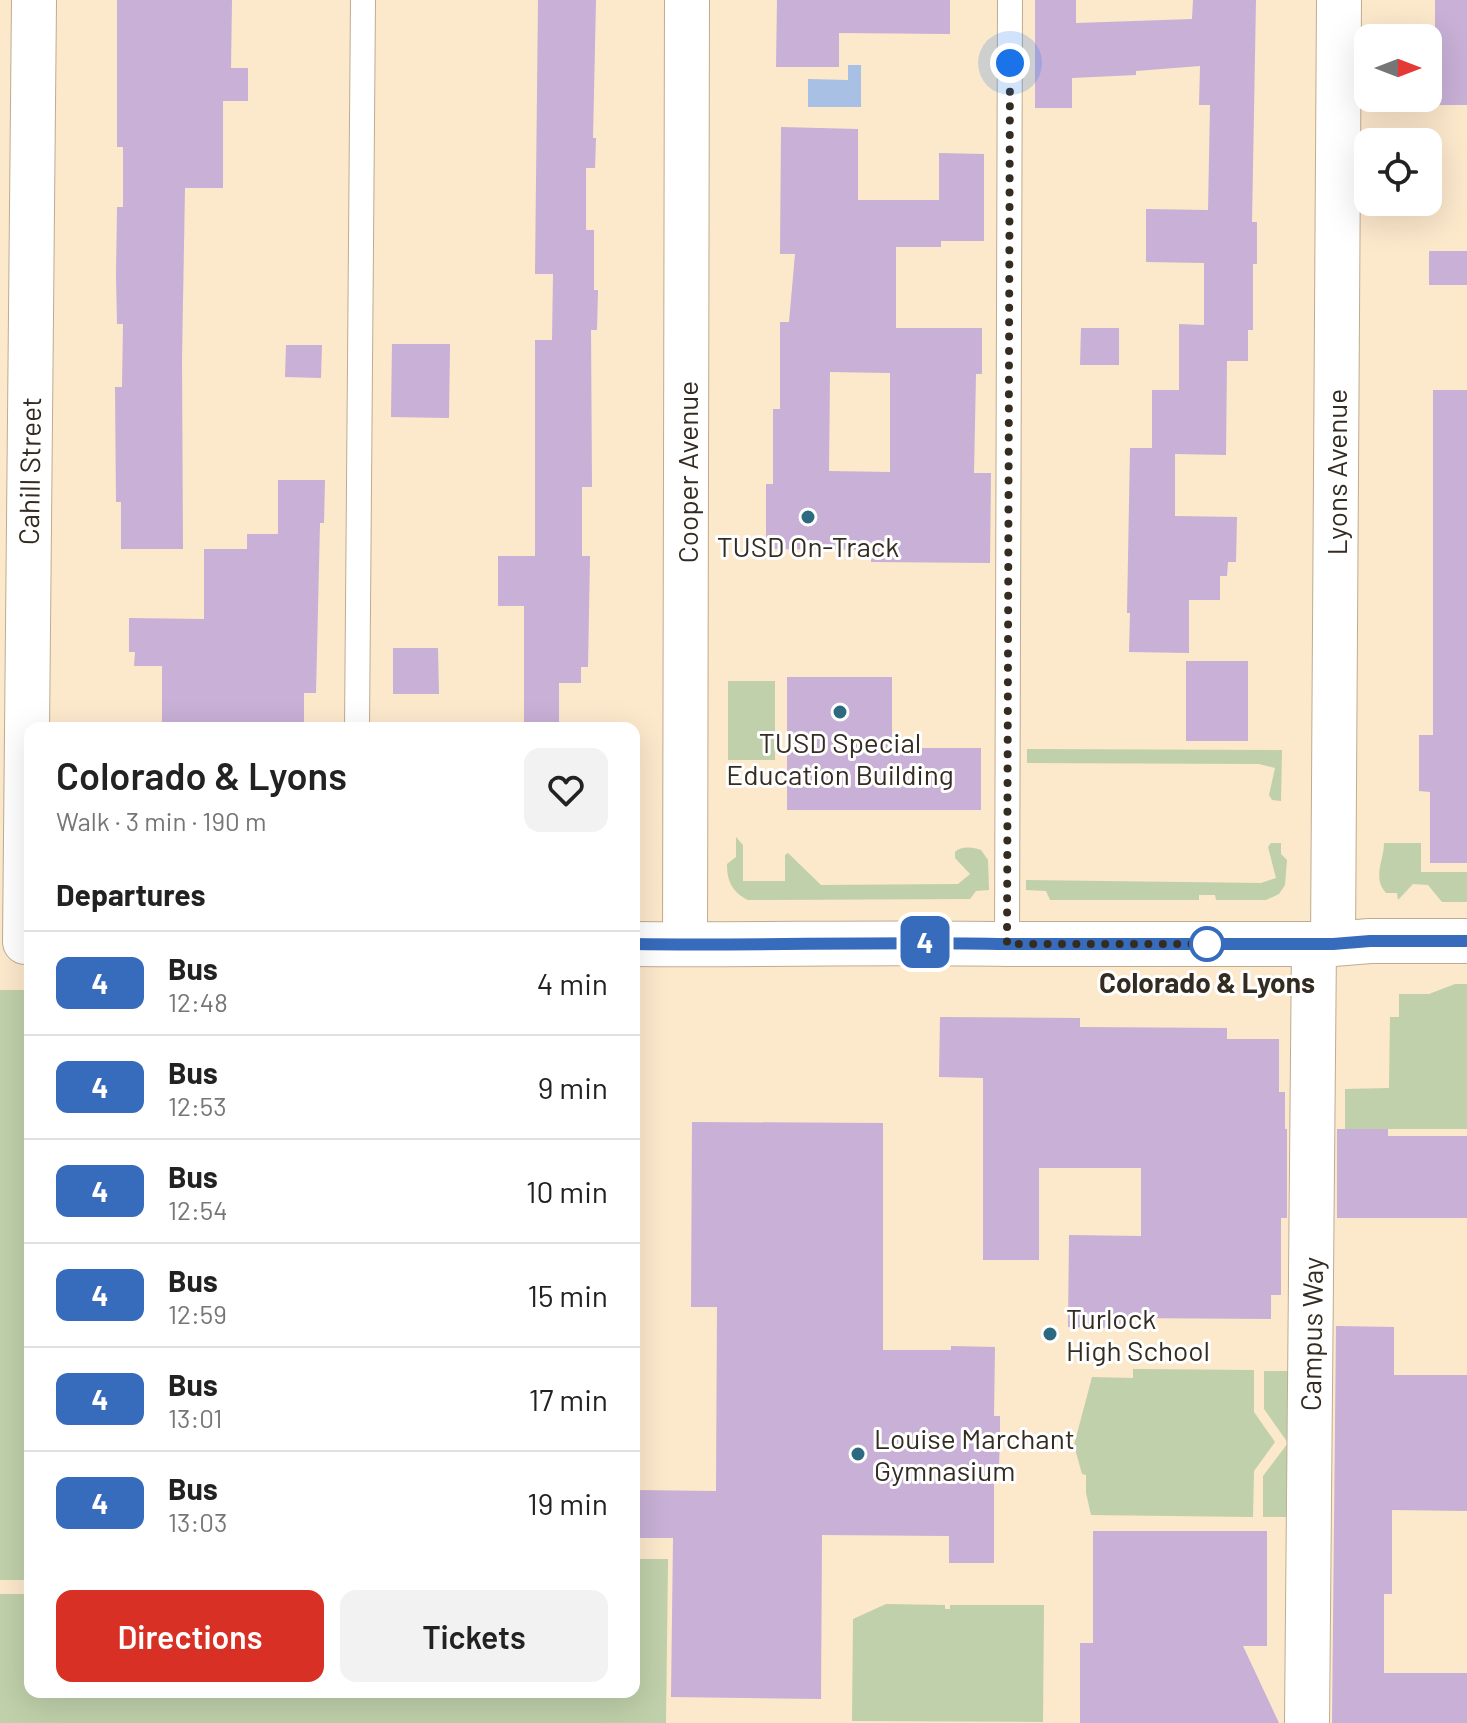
<!DOCTYPE html>
<meta charset="utf-8">
<style>
body{margin:0;font-family:Barlow,sans-serif;background:#f2f2f2;color:#222;height:100vh;display:flex;flex-direction:column;font-size:30px;white-space:nowrap}
*{box-sizing:border-box;margin:0}
p{font-size:26px;color:#767676}
.icon{flex:none;width:44px;height:44px;fill:none;stroke:currentColor;stroke-width:2;stroke-linecap:round;stroke-linejoin:round}
.map{position:relative;flex:1;overflow:hidden}
.details{position:absolute;left:24px;top:722px;width:616px;height:976px;display:flex;flex-direction:column;background:#fff;border-radius:16px;box-shadow:0 8px 32px #0002}
.details>*{flex:none}
.badge{padding:0 16px;border-radius:12px;font-size:28px;line-height:52px}
.needle{width:52px;rotate:90deg}
.tools{position:absolute;left:1354px;top:24px;display:grid;gap:16px}
.tools a{display:grid;place-items:center;width:88px;height:88px;border-radius:16px;background:#fff;box-shadow:0 8px 32px #0002;font-size:40px}
.you{position:absolute;width:40px;height:40px;margin:-20px;border:6px solid #fff;border-radius:50%;background:#1a73e8;box-shadow:0 0 0 12px #1a73e833}
.map>.badge{position:absolute;translate:-50% -50%;box-shadow:0 0 0 4px #fff}
h2{padding:0 32px;font-size:30px;line-height:72px}
.round{display:grid;place-items:center;flex:none;width:84px;height:84px;border-radius:16px;background:#f2f2f2}
.overview{display:flex;align-items:center;justify-content:space-between;height:136px;padding:0 32px}
h1{font-size:38px;font-weight:600;line-height:60px}
.action{display:flex;gap:16px;margin-top:auto;padding:16px 32px}
.action a{flex:1;height:92px;border-radius:16px;background:#d93025;color:#fff;font-size:32px;font-weight:600;line-height:92px;text-align:center}
.action a+a{background:#f2f2f2;color:#222}
ul{padding:0;list-style:none}
li{display:flex;align-items:center;gap:24px;height:104px;padding:0 32px;border-top:2px solid #e0e0e0}
li div{flex:1}
li b{display:block;font-size:30px}
li em{font-style:normal}
li .badge{min-width:88px;font-weight:700;text-align:center}
.map>svg:first-child{display:block}
.green{fill:#bfd0aa}
.water{fill:#a7c0e4}
.building{fill:#c8b0d6;fill-rule:evenodd}
.lines{fill:none;stroke-linecap:round;stroke-linejoin:round}
.lane-casing{stroke:#bfac90;stroke-width:26}
.street-casing{stroke:#bfac90;stroke-width:46}
.lane{stroke:#fff;stroke-width:24}
.street{stroke:#fff;stroke-width:44}
.line-casing{stroke:#fff;stroke-width:18}
.line{stroke:#376bbb;stroke-width:12}
.walk{stroke:#342c21;stroke-width:8;stroke-dasharray:0 14.4}
.poi-dot{fill:#2d6a81;stroke:#fff;stroke-width:3}
.stop-dot{fill:#fff;stroke:#376bbb;stroke-width:4}
.labels{text-anchor:middle;dominant-baseline:central;stroke-width:6;stroke-linejoin:round;paint-order:stroke}
.street-label{font-size:28px;fill:#342c21;stroke:#fff}
.poi-label{font-size:28px;fill:#342c21;stroke:#fff}
.stop-label{font-size:28px;font-weight:bold;fill:#342c21;stroke:#fff}
</style>
<div class="map">
<svg width="1467" height="1723" viewBox="0 0 1467 1723">
<rect width="100%" height="100%" fill="#fce8cb"/>
<path class="green" d="M728,681h47v79h-47z
M1027,749l255,1 -1,51 -9,-1 -3,-5 6,-27 -16,-4 -232,-1z
M736,837l7,8v36h42v-26l3,-2 33,32 137,-1 12,-10 -15,-16v-6c6,-6 18,-5 26,-2l7,10 1,30 -13,1 -6,8 -222,1c-16,-8 -21,-19 -21,-36l9,-7z
M1271,843h10v11l6,6 -2,25 -6,9 -13,6h-50l-1,-5h-16v5h-149l-4,-9 -20,-1v-10l235,3 15,-5 -8,-31z
M1384,843h37v29h46v30h-25l-14,-17 -15,-1 -15,16 -1,-7h-11c-14,-16 -2,-32 -2,-50z
M1455,984h12v145h-122v-40l44,-1 1,-71h9v-23h30z
M0,990h30v590h-30z
M1133,1369l121,1v42l21,30 -21,29 -1,46 -162,-2 -5,-22v-18l-4,-1 -8,-29 18,-68 41,1z
M1264,1371h25l-1,146h-25v-41l25,-33 -24,-34z
M634,1559h34l-2,164h-666v-129h30v98h604z
M886,1604l59,1v4h5v-4h94l-1,117 -191,-1 1,-102z"/>
<path class="water" d="M848,65h13v42h-53v-28l40,1z"/>
<path class="building" d="M117,0h115l-1,68h17v33h-25v87h-38l-3,171 1,190h-62v-47h-5l-1,-115h7l1,-63h-6l-1,-48 1,-69h6v-60h-6z
M538,0h58l-3,138h3l-1,30h-9v62h8v60h4l-1,40h-6l1,157h-10v69h8l-2,111h-7v16h-22v45h-35v-122h-26v-50h37v-216h17l1,-66h-18z
M777,0h173v34l-111,-1v34h-63z
M1035,0h41v23l116,-4 1,-19h63l-4,222h5v42h-4v66h-5v31h-21l-1,94 -51,-1v62l62,1 -1,45h-8l-1,14h-7v24h-31v53l-60,-1 1,-39h-3l3,-165h22v-58h27v-66l25,1v-62l-58,-1v-53l62,1 2,-105h-11l1,-39 -64,5v4l-64,3v30h-37z
M1435,0h32v105h-34v-77h2z
M781,127l77,2v71h81v-47l45,1v87h-43v6h-45v81h86v46h-6l-2,99h17l-1,90 -119,-1v-12l-105,-1v-65h7v-75h7v-87h9l6,-68h-15zM830,372l60,1v99l-61,-1z
M1429,251h38v34h-38z
M1081,328h38v37h-39z
M392,344h58l-1,74 -58,-1z
M286,345h36l-1,33 -36,-1z
M1433,390h34v473h-37v-71l-11,-1v-56h14z
M278,480h47l-1,43h-4l-4,170h-12v35h-142v-62h-28l1,-14h-6v-34l75,1v-70h43v-15h31z
M393,648h45l1,46h-46z
M1186,661h62v80h-62z
M787,677h105v71h89v62h-194z
M940,1017l140,1v9l147,1v11h52v53h6v37h2v89h-6v77h-10v24l-146,-1v10l-57,-1 1,-92 72,1v-68h-102v92h-56v-182l-44,-1z
M692,1122l191,1v227h68v-4l44,1 -1,69h6v27l-1,22h-5v98h-45v-27l-127,-1 -1,164 -150,-2 2,-159h-39v-48l82,1 1,-184h-26z
M1337,1129h51v7h79v82h-130z
M1336,1326l58,1v48h73v136l-75,-1v84h-8v79h83v50h-135z
M1093,1531h174v115h-24l36,77h-199v-80h13z"/>
<g class="lines">
<g class="lane-casing">
<path id="lane" d="M357,728l6,-728
M1007,944l3,-944"/>
</g>
<g class="street-casing">
<path id="street" d="M25,942l9,-942
M634,944c124,1 249,-2 373,0h326l37,-3h97
M685,944l2,-944
M1333,944l6,-944
M1307,1723l7,-779"/>
</g>
<use href="#lane" class="lane"/>
<use href="#street" class="street"/>
</g>
<g class="lines">
<g class="line-casing">
<path id="line" d="M634,944c124,2 249,-3 373,0h326l37,-3h97"/>
</g>
<use href="#line" class="line"/>
<path class="walk" d="M1010,63l-3,881h215h-15"/>
</g>
<g class="poi-dot">
<circle cx="808" cy="517" r="8"/>
<circle cx="840" cy="712" r="8"/>
<circle cx="1050" cy="1334" r="8"/>
<circle cx="858" cy="1454" r="8"/>
</g>
<circle class="stop-dot" cx="1207" cy="944" r="16"/>
<g class="labels">
<g class="street-label">
<text transform="translate(29 471) rotate(-89)">Cahill Street</text>
<text transform="translate(687 472) rotate(-90)">Cooper Avenue</text>
<text transform="translate(1336 472) rotate(-90)">Lyons Avenue</text>
<text transform="translate(1311 1334) rotate(-89)">Campus Way</text>
</g>
<g class="poi-label">
<text x="808" y="546">TUSD On-Track</text>
<text x="840" y="742">TUSD Special<tspan x="840" dy="32">Education Building</tspan></text>
<text x="1066" y="1318" text-anchor="start">Turlock<tspan x="1066" dy="32">High School</tspan></text>
<text x="874" y="1438" text-anchor="start">Louise Marchant<tspan x="874" dy="32">Gymnasium</tspan></text>
</g>
<g class="stop-label">
<text x="1207" y="982">Colorado &amp; Lyons</text>
</g>
</g>
</svg>
<div class="tools">
<a><svg class="needle" viewBox="-14 -14 28 28"><path d="M0-13l5 13h-10z" fill="#e53935"/><path d="M0 13l5-13h-10z" fill="#767676"/></svg></a>
<a><svg class="icon" aria-label="locate" viewBox="0 0 24 24"><circle cx="12" cy="12" r="6"/><path d="M12 2v4M12 18v4M2 12h4M18 12h4"/></svg></a>
</div>
<div class="you" style="left:1010px;top:63px"></div>
<b class="badge" style="left:925px;top:942px;background:#376bbb;color:#fff">4</b>
<section class="details">
<div class="overview"><div><h1>Colorado &amp; Lyons</h1><p>Walk · 3 min · 190 m</p></div><a class="round"><svg class="icon" aria-label="heart" viewBox="0 0 24 24"><path d="M12 20l-8-8c-3-5 5-10 8-4 3-6 11-1 8 4z"/></svg></a></div>
<h2>Departures</h2>
<ul>
<li><span class="badge" style="background:#376bbb;color:#fff">4</span><div><b>Bus</b><p>12:48</p></div><em>4 min</em></li>
<li><span class="badge" style="background:#376bbb;color:#fff">4</span><div><b>Bus</b><p>12:53</p></div><em>9 min</em></li>
<li><span class="badge" style="background:#376bbb;color:#fff">4</span><div><b>Bus</b><p>12:54</p></div><em>10 min</em></li>
<li><span class="badge" style="background:#376bbb;color:#fff">4</span><div><b>Bus</b><p>12:59</p></div><em>15 min</em></li>
<li><span class="badge" style="background:#376bbb;color:#fff">4</span><div><b>Bus</b><p>13:01</p></div><em>17 min</em></li>
<li><span class="badge" style="background:#376bbb;color:#fff">4</span><div><b>Bus</b><p>13:03</p></div><em>19 min</em></li>
</ul>
<div class="action"><a>Directions</a><a>Tickets</a></div>
</section>
</div>
